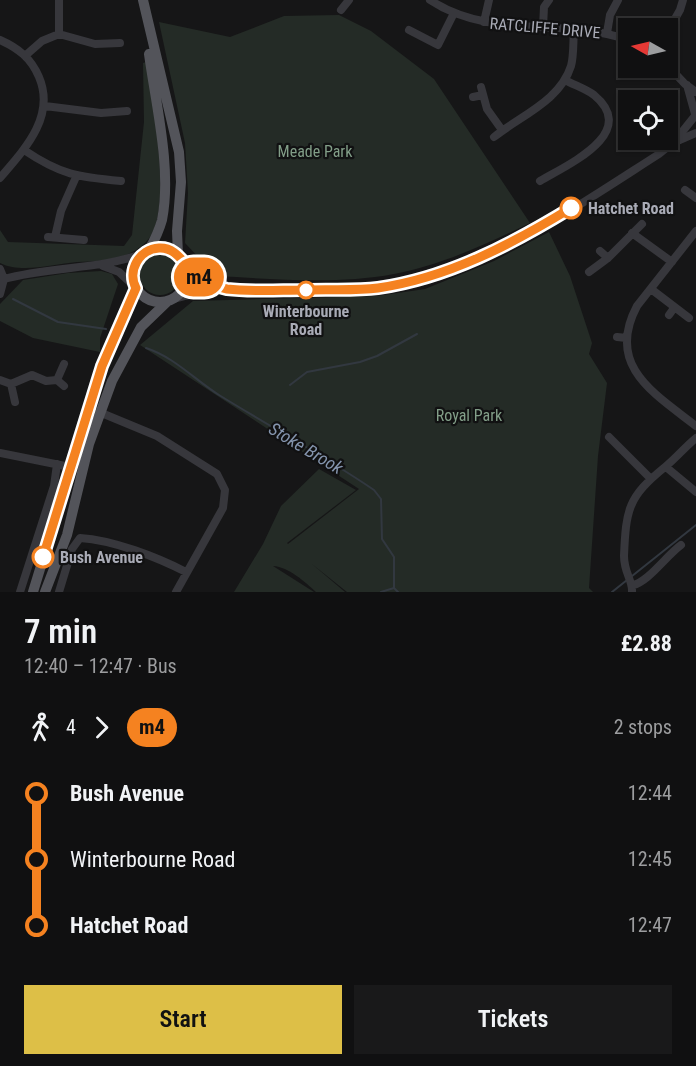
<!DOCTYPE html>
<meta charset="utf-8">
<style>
body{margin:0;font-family:"Roboto Condensed",sans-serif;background:#19191a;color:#f1f3f6;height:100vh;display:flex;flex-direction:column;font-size:22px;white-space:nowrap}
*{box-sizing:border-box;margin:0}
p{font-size:20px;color:#9c9d9f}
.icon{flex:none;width:33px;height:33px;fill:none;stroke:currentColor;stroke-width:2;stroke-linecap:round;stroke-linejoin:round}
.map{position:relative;height:592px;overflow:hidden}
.details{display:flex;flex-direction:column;background:#101011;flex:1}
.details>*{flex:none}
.badge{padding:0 12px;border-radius:20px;font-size:21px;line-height:39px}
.needle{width:39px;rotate:278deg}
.tools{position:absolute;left:618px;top:18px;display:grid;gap:12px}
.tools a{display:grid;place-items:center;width:60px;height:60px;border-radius:0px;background:#101011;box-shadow:0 2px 4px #0004,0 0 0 2px #303031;font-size:30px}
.map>.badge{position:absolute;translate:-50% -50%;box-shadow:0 0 0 3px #fff}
.legs{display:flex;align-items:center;gap:9px;height:66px;padding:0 24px;font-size:20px}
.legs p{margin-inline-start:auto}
.summary{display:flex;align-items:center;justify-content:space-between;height:102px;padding:0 24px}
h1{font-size:33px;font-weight:600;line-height:45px}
.action{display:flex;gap:12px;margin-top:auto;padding:12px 24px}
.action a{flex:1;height:69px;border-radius:0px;background:#ddbf47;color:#111;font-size:24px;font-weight:600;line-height:69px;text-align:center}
.action a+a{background:#19191a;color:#f1f3f6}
ul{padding:0 24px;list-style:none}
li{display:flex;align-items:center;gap:21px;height:66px;font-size:22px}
li i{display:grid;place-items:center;width:9px;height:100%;margin:0 8px;background:currentColor}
li i::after{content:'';width:15px;height:15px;margin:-8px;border:4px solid;border-radius:50%;background:#101011}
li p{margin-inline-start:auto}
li:first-child i{background:linear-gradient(#0000 50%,currentColor 0)}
li:last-child i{background:linear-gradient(currentColor 50%,#0000 0)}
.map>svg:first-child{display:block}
.green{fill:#242b26}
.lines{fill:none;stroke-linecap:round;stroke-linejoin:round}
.stream{stroke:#323840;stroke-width:2}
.minor{stroke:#37373c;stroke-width:8}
.major{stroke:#53545a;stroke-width:10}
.line-1-casing{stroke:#fff;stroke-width:14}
.line-1{stroke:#f58220;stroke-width:9}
.stop-1-dot{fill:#fff;stroke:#f58220;stroke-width:3}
.labels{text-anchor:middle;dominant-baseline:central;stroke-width:4.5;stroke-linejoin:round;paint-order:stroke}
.street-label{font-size:16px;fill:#a9abb6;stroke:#111112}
.park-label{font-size:16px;fill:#829e88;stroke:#111112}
.stop-label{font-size:16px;font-weight:bold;fill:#a9abb6;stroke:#111112;text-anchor:start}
.water-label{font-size:18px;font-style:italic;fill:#8494ad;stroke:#111112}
</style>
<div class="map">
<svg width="696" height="592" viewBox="0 0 696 592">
<rect width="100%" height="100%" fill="#161617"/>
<path class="green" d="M339,15l32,16 63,48 96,144c-44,21 -88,42 -136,51 -58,11 -119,5 -178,2l-31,-33 3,-50 -3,-50 -26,-121 71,15 54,-21z
M146,62c6,39 29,151 0,180 -19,19 -45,19 -69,20 -24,2 -55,12 -77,1v-33l8,12 116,4 8,-11 12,-113 -1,-59z
M549,232l21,44 22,67 -3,11 18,29 -9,73 -9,132 4,4h-246l-35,-28 33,28h-29c-11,-10 -27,-25 -43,-26l41,26h-80l29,-48 18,-38 38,-37 37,21 -69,53 1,1 71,-55 -219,-144 53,-44 184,-5 48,-7 69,-28z
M140 275a20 20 0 1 1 40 0a20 20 0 1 1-40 0Z
M101,271l11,3 6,10 -18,54v14l-67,-14 -33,-17v-17l23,-24 45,-7z"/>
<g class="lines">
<path class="stream" d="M13,299l45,23 48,7
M146,348c28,9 49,32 73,47 52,32 105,61 155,95l7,9 1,40 12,18v31l4,4
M290,385l17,-13 53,-10 17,-6 40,-22
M381,592l13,-4
M612,592l84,-67"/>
<path class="minor" d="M430,0c60,40 134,17 198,40
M341,10l8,-10
M484,22l5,-22
M543,27l1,-20 5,-7
M409,30l29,15 16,-32
M668,31l12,-21 3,-10
M607,33l3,-18 8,-15
M59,34l36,10 25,-1
M0,40c18,8 31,18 39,37 17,40 -15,73 -39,101
M26,55l16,-14 17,-7v-34
M668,66l17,18 11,8
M687,85l8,29
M481,87l6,22 15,21
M473,97l10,-2
M45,106l56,7 26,-2
M494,137c26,-21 66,-36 77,-71 3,-11 2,-25 3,-37
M675,142l21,-9
M24,150c37,25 54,27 97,31
M540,181c27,-16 100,-48 54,-86 -8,-6 -20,-10 -29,-15
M685,190l11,8
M696,231l-59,75c-32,60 18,88 59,120
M632,233l40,29
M48,237l36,3
M55,237l6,-26 15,-34
M600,251l8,7
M182,259l20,20 22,9
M103,266l16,6 15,14
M0,269l4,10 -4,15
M589,272l19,-14 34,-34
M4,279c47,-13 96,-9 140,-26
M651,289l38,29
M173,299c17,-4 35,-10 54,-10 49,-3 100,5 150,-1 100,-11 199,-81 282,-134l15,-12 20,-25
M669,315l5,-7
M617,337l10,1
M0,380l11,4 21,-9 14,6 11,-1 7,-16
M57,380l7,6
M11,384l4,18
M99,412l58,24 60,38 8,16 -2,18 -47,84
M609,437l41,41
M0,453l70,14
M666,467l30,25
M633,585c15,-3 33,-29 48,-40
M20,592l34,-106 3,-22
M59,592l13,-43 8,-11c33,2 77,19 106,34
M632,592c1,-11 -8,-19 -8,-36 2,-47 4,-59 41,-89 11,-9 20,-20 31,-29"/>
<path class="major" d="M143,0l36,152 2,30 -4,49 1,24
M133 275a27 27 0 1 1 54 0a27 27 0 1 1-54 0Z
M149,250c5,-9 10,-19 13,-30 10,-50 -6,-115 -13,-166
M33,592l69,-226 34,-78
M45,592l22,-57 22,-91 23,-63 29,-54 27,-26"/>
</g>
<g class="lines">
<g class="line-1-casing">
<path id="line-1" d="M43,557l59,-191 34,-78c-9,-17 3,-39 23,-40 17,-1 24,15 35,25 9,8 22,14 33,16 25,3 53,1 78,1 24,-1 50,1 73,-2 70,-10 134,-44 193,-80"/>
</g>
<use href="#line-1" class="line-1"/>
</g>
<g class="stop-1-dot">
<circle cx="571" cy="208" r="10"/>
<circle cx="306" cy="290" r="8"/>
<circle cx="43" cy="557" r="10"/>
</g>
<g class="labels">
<g class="street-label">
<text transform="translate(545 28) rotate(5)">RATCLIFFE DRIVE</text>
</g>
<g class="park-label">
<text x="315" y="151">Meade Park</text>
<text x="469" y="415">Royal Park</text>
</g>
<g class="stop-label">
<text x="588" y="208">Hatchet Road</text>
<text x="306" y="311" text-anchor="middle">Winterbourne<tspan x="306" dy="18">Road</tspan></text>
<text x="60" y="557">Bush Avenue</text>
</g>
<g class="water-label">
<text transform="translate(306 448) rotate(31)">Stoke Brook</text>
</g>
</g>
</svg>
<div class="tools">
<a><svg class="needle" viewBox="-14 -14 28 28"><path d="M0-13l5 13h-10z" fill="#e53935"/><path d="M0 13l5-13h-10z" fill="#9c9d9f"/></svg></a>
<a><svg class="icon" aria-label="locate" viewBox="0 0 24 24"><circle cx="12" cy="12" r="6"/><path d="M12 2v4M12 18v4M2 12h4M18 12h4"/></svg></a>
</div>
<b class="badge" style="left:199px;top:277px;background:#f58220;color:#111">m4</b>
</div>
<section class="details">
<div class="summary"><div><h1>7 min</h1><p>12:40 – 12:47 · Bus</p></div><b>£2.88</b></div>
<div class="legs"><svg class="icon" aria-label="walk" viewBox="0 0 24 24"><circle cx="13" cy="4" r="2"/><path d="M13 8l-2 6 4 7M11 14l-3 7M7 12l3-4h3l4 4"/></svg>4<svg class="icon" aria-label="forward" viewBox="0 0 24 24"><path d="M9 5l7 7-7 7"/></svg><b class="badge" style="background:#f58220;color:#111">m4</b><p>2 stops</p></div>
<ul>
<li><i style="color:#f58220"></i><b>Bush Avenue</b><p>12:44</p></li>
<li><i style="color:#f58220"></i><span>Winterbourne Road</span><p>12:45</p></li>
<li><i style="color:#f58220"></i><b>Hatchet Road</b><p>12:47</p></li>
</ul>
<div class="action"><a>Start</a><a>Tickets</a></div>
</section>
